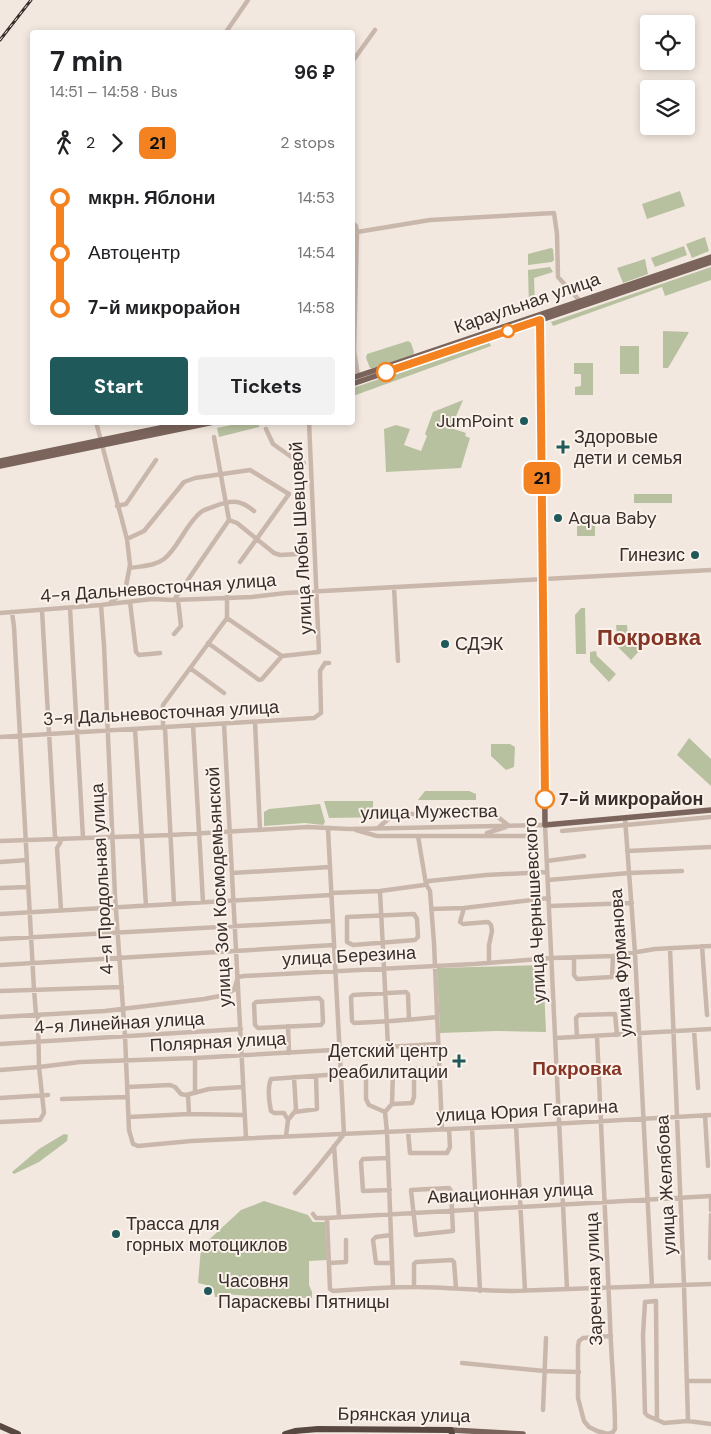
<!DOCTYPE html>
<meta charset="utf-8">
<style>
body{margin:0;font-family:"DM Sans",sans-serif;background:#f2f2f2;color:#202124;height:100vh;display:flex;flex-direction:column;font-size:19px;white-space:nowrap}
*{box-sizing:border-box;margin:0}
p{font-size:16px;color:#757577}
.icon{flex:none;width:28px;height:28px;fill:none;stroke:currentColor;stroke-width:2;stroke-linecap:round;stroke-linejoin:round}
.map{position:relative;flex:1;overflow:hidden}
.drawer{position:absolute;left:30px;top:30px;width:325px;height:395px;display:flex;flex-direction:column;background:#fff;border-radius:5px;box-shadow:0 2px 8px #0003}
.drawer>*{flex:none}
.badge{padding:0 10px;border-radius:8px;font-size:18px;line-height:32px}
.buttons{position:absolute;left:640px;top:15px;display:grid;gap:10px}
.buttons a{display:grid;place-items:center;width:55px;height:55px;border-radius:5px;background:#fff;box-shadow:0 2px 8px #0003;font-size:25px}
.map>.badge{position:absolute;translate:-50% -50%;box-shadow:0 0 0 2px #fff}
.legs{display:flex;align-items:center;gap:8px;height:55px;padding:0 20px;font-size:16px}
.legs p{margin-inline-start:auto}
.overview{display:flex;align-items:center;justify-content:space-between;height:85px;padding:0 20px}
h1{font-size:28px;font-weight:700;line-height:38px}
.button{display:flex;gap:10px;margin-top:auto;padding:10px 20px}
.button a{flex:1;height:58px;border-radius:5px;background:#205959;color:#fff;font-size:20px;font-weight:700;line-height:58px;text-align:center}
.button a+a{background:#f2f2f2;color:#202124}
ul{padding:0 20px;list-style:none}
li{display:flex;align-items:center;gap:18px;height:55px;font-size:19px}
li i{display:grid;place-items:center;width:8px;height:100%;margin:0 6px;background:currentColor}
li i::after{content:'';width:12px;height:12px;margin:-6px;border:4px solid;border-radius:50%;background:#fff}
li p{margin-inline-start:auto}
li:first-child i{background:linear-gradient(#0000 50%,currentColor 0)}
li:last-child i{background:linear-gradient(currentColor 50%,#0000 0)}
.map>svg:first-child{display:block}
.green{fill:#b8c19f}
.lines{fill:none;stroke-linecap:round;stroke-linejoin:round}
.minor{stroke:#cab7ab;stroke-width:4.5}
.major{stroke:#7a645b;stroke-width:5.5}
.highway{stroke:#594741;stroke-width:6}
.rail-casing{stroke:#382d2a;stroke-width:3}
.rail{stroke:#faf2eb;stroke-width:1;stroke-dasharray:4;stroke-linecap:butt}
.line-1-casing{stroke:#fff;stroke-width:11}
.line-1{stroke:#f58220;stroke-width:8}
.stop-1-dot{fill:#fff;stroke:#f58220;stroke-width:2.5}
.poi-dot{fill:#205959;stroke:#faf2eb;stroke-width:2}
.labels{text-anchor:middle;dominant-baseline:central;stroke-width:4;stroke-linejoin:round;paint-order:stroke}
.street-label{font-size:18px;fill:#382d2a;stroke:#faf2eb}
.poi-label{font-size:18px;fill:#382d2a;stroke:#faf2eb;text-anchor:start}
.stop-label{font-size:18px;font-weight:bold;fill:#382d2a;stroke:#faf2eb;text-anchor:start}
.neighbourhood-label{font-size:19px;font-weight:bold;fill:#853525;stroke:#faf2eb}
.district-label{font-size:22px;font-weight:bold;fill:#853525;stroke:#faf2eb}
</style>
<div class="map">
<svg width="711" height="1434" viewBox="0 0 711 1434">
<rect width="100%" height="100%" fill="#f2e8df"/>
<path class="green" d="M680,191l5,15 -38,13 -5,-15z
M705,237l4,14 -17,7 -6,-14z
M684,246l3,9 -32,12 -4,-9z
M551,248l2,1 1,11 -2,2 -24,3v-11z
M645,259l3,15 -25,9 -6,-15z
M550,267l3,5 -19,6 1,28 -6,2 -1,-38z
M711,267v13l-46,16 -3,-9 -109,39 -2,-4z
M663,331l26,1 -21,36h-5z
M408,341l3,2 3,9 -1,3 -40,13h-3l-4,-10 1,-4z
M489,341l2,5 -138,50v-8z
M620,346h19v28h-19z
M574,363h19v32h-18v-8l6,-1v-12h-7z
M463,400l-12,28 15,5 -1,3 5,2 -9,30 -75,4 -2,-43 12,-4 14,4 -6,16 17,6 6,-15 -2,-2 8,-22z
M241,423h18v4l-40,10 -2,-9z
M634,494h38v9h-38z
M577,516h18v20h-18z
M581,608h4l1,46h-10l-1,-39z
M616,625h11l1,12 13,12 -10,11 -13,-13z
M596,651l1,5 19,18 -7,8 -19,-20v-10z
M689,738l22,21v27l-34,-31z
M491,744h19l5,3 -1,20 -8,3 -15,-14z
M425,791h44l7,3v6h-58z
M324,801h49v8h18l-5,8 -57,1z
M320,804l5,18 -2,3 -18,-2 -41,3v-14l5,-3z
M543,965l3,67 -49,-1 -57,2 -3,-65z
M64,1134l4,1 -1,6 -28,21 -25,12 -2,-2 27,-23z
M264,1201l44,14 5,7h12l2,38 -18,1v24l3,7v6h-29l-60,-4v3h-8c-1,-11 -7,-12 -17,-14l3,-36 40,-37z"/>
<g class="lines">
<path class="minor" d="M226,32l22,-32
M352,62l23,-32
M352,222l4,4 1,6 -3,119 4,25
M357,232l73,-12 124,-7 3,21 1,43 22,24
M96,422l31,117 3,26 -4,21 -4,7 -12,10
M266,429l7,15 27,19h4
M117,506l9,-2 30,-44
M229,520l8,3 37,30 6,2 18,-1
M127,539l17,-8 40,-49 11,-4 55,-8 39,24 -49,68
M130,568c12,-2 25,-2 34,-9 15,-12 21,-34 37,-47 4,-3 12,-5 17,-7 15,-6 24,-4 36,6
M394,587l4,74
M174,600l55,-80 -15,-83
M130,602l6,50 3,3 21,-2
M101,605l3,40 11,251 10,140 4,94 4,14 5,2 53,-5 325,-15 195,-11
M70,608l13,230
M42,610l13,227 6,4 -4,7 4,62
M0,613l101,-8 51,-6 22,1 78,-3 34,-4 425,-23
M227,618l55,38 37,-4 -10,-230
M174,634l7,-8 -3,-26
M208,643l51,37 3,-1 20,-23
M190,668l34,25
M255,722l5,108
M224,724l22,414
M193,725l10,177
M163,728v-23l64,-87v-21
M165,728l9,176
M135,729l11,177
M0,737l314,-19 7,-5 -1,-42 5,-8h4
M625,818l10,135 17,333
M378,828l16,-14h100l14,11
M356,830l21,6h155
M562,831l149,-14
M487,833l19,-6
M418,836l8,48 4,7 4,52 8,186
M0,841l171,-6 137,-8 41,2 196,-4 22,464
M627,851l84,-4
M547,861l37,-5
M0,862l27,-2
M232,873l98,-6
M548,880l81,-7 53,-2
M0,888l28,-1
M380,891l8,155
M331,893l49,-2 44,-6 5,-4 57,-6 61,-3
M550,906l82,-3
M464,908l-4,14 3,2 25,-2 3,3 1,6 -3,14v18
M431,909l33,-1 85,-10
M0,914l331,-19
M414,914l3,5 1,18 -3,3 -62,5 -6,-3v-25z
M0,939l332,-18
M702,946l5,69
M670,948l14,337 4,136
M574,957v18l3,4 35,-2 1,-21
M0,965l334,-20
M0,991l122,-4
M319,998l3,3 1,21 -2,3 -63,3 -3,-3 -1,-21 2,-2z
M0,1017l105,-6 99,-12 16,-3 14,-6 4,-13 6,-1 230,-12 78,-6 61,-2 42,-7 56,-3
M409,1020l-1,-26 -2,-2 -53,3 -2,2 1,24 2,2c28,-1 55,-3 83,-6
M288,1026l1,27
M694,1030l4,58
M597,1036l13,285c1,36 5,72 5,108l-2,3 -5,2 -11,-3 -8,-4 -5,-6 -6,-23v-52l1,-5 4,-3 28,-2
M577,1037l-1,-19 3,-3 36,-1 2,21
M556,1038l155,-9
M0,1044l241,-15
M0,1070l39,-3 41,-5 115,-4 243,-14
M414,1070v27l-2,6 -20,1 -7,8 -16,-7 -3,-6v-28l72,-3
M128,1087l42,-2 5,2 6,7 5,1 23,-6 34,-2
M195,1093v-35
M188,1095l1,19
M0,1098l48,-3
M62,1099l65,-2
M392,1104l1,-34
M295,1112l22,-3 -1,-33
M385,1112l2,20 6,155
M705,1115l3,51
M129,1117l60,-3 56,1
M288,1120l8,-10 -2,-33
M0,1122l40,-2 4,-7 -5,-46 -1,-52 -2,-1 -2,-24 -20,-363 -2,-15
M516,1126l9,164
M472,1128l8,163
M408,1131l2,22h37l3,-6 -1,-18
M286,1136l2,-16 -4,-7h-10l-3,-2c-2,-10 -4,-23 0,-32l69,-5
M334,1146l5,70
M388,1158l-25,1 -2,3 2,29 27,-1
M449,1188l2,3 2,40 -37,4 -5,-45z
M295,1193c18,-19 33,-39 49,-59l-16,-305
M711,1196v14
M313,1214l3,4h11l384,-22
M327,1218l3,71 3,2c27,-2 55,-4 82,-4 33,0 65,4 97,4l199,-7
M391,1235l-15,2 -3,3 3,23h16
M710,1258l1,-43
M329,1263l17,-1v-22
M414,1287v-23l2,-2 36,-2 2,2 2,26
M462,1363l82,8 35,1
M688,1381h23
M543,1410l3,-72
M657,1420l-1,-118v-1l-11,1 -2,33 2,78 3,3 14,6 2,1 24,-2 23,3"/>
<path class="major" d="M539,315l2,25 4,485 166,-15
M352,378l359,-121
M352,384l359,-122
M0,461l189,-39
M0,466l214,-44
M451,1430l72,4"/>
<path class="highway" d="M0,1426l18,8
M285,1434l10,-3 23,-2 133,1 1,4"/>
<g class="rail-casing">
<path id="rail" d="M0,40l31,-40"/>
</g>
<use href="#rail" class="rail"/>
</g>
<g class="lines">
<g class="line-1-casing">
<path id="line-1" d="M386,372l154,-52 5,479"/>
</g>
<use href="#line-1" class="line-1"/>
</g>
<g class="stop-1-dot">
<circle cx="508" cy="331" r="6"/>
<circle cx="386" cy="372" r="9"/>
<circle cx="545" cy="799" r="9"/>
</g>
<g class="poi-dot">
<circle cx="524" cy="421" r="5"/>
<path d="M560.5 439.5h5v5h5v5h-5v5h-5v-5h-5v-5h5z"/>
<circle cx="558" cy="518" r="5"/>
<circle cx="695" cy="555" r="5"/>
<circle cx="445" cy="644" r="5"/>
<path d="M456.5 1053.5h5v5h5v5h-5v5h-5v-5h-5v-5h5z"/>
<circle cx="116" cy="1234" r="5"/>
<circle cx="208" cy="1291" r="5"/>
</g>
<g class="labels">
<g class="street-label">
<text transform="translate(527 303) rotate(-19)">Караульная улица</text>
<text transform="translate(301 538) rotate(-93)">улица Любы Шевцовой</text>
<text transform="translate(158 588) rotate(-4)">4-я Дальневосточная улица</text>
<text transform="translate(161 713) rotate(-3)">3-я Дальневосточная улица</text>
<text transform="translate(429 812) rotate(-1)">улица Мужества</text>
<text transform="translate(102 879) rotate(-93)">4-я Продольная улица</text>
<text transform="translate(219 887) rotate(-93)">улица Зои Космодемьянской</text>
<text transform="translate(535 910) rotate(-93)">улица Чернышевского</text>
<text transform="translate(349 956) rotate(-3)">улица Березина</text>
<text transform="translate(621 963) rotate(-94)">улица Фурманова</text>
<text transform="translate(119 1023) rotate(-3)">4-я Линейная улица</text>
<text transform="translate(218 1042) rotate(-3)">Полярная улица</text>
<text transform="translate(527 1111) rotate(-3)">улица Юрия Гагарина</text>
<text transform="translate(666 1185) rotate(-93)">улица Желябова</text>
<text transform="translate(510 1193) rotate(-3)">Авиационная улица</text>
<text transform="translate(594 1279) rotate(-92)">Заречная улица</text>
<text transform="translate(404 1415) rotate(1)">Брянская улица</text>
</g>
<g class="poi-label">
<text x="514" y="421" text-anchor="end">JumPoint</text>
<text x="574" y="437">Здоровые<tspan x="574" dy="21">дети и семья</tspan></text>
<text x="568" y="518">Aqua Baby</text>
<text x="685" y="555" text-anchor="end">Гинезис</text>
<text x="455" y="644">СДЭК</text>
<text x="448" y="1051" text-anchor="end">Детский центр<tspan x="448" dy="21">реабилитации</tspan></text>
<text x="126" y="1224">Трасса для<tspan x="126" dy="21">горных мотоциклов</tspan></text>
<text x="218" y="1281">Часовня<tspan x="218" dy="21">Параскевы Пятницы</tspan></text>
</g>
<g class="stop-label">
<text x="559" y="799">7-й микрорайон</text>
</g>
<g class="neighbourhood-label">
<text x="577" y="1068">Покровка</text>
</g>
<g class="district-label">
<text x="649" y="637">Покровка</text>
</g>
</g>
</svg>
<div class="buttons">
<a><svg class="icon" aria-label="locate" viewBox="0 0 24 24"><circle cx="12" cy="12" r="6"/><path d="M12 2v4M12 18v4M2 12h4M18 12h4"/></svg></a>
<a><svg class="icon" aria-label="layers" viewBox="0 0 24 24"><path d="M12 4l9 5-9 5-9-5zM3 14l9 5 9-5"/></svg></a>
</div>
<b class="badge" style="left:542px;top:478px;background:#f58220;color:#111">21</b>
<section class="drawer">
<div class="overview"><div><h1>7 min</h1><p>14:51 – 14:58 · Bus</p></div><b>96 ₽</b></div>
<div class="legs"><svg class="icon" aria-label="walk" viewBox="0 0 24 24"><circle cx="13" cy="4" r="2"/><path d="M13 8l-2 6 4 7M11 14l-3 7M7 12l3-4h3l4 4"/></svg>2<svg class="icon" aria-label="forward" viewBox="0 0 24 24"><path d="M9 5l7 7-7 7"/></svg><b class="badge" style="background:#f58220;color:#111">21</b><p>2 stops</p></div>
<ul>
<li><i style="color:#f58220"></i><b>мкрн. Яблони</b><p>14:53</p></li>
<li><i style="color:#f58220"></i><span>Автоцентр</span><p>14:54</p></li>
<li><i style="color:#f58220"></i><b>7-й микрорайон</b><p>14:58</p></li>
</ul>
<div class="button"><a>Start</a><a>Tickets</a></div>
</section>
</div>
